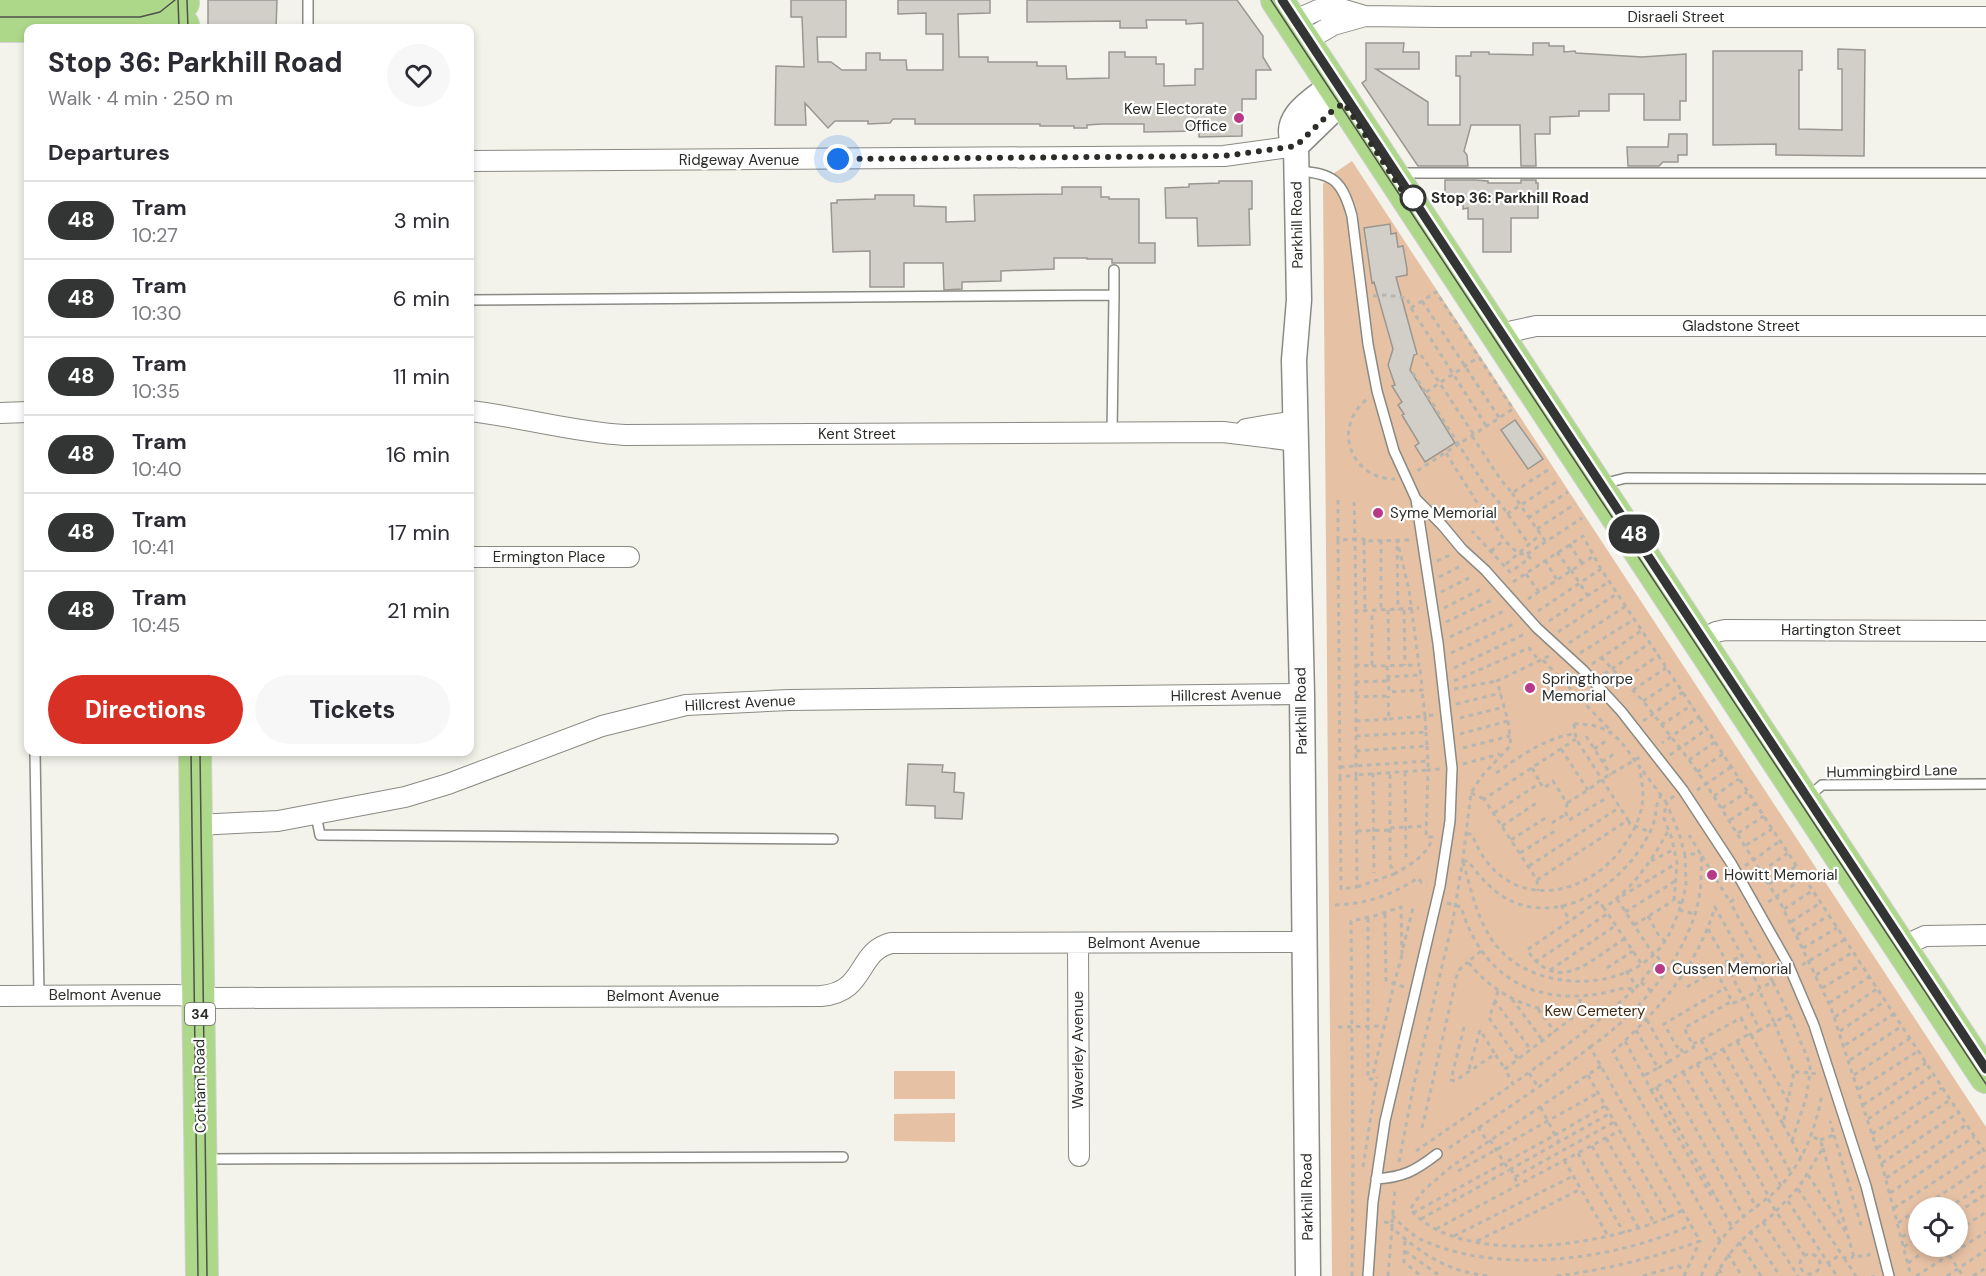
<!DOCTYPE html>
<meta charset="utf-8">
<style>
body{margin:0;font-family:"DM Sans",sans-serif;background:#f7f7f7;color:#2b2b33;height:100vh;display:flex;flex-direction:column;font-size:22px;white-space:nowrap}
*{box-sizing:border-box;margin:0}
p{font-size:20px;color:#7c7c81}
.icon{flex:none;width:33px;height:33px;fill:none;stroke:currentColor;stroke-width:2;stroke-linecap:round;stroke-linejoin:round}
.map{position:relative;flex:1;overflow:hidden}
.panel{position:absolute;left:24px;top:24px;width:450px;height:732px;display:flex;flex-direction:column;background:#fff;border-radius:12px;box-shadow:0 3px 9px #0003}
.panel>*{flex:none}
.badge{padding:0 12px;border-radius:20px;font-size:21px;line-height:39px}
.tools{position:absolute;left:1908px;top:1197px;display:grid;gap:12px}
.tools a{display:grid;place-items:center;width:60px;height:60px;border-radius:50%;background:#fff;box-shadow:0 3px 9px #0003;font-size:30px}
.you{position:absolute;width:30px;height:30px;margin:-15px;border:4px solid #fff;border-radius:50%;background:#1a73e8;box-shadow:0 0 0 9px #1a73e833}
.map>.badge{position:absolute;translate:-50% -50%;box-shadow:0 0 0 3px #fff}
h2{padding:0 24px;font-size:22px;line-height:54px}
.round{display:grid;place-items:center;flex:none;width:63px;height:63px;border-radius:32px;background:#f7f7f7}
.summary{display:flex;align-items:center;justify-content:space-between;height:102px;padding:0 24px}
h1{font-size:28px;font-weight:700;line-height:45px}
.button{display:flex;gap:12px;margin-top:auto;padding:12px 24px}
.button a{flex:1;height:69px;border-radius:36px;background:#d93025;color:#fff;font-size:24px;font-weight:700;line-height:69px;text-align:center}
.button a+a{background:#f7f7f7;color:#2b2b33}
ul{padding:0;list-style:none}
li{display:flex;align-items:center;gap:18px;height:78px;padding:0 24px;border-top:2px solid #e1e1e2}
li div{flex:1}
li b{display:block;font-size:22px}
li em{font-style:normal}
li .badge{min-width:66px;font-weight:700;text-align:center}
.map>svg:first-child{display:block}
.green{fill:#e6c1a4;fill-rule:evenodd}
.building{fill:#d2cfc9;stroke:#9a9791;stroke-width:1.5}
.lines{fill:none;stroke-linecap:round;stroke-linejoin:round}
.service-casing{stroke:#8a8a84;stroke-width:12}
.minor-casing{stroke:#8a8a84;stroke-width:22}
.tertiary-casing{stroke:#8a8a84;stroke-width:27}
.primary-casing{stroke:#d1d1d0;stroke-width:34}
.path{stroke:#b6b6b0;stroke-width:3;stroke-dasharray:4.5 4.5;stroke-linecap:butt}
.service{stroke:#fff;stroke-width:9}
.minor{stroke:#fff;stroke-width:20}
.tertiary{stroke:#fff;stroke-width:24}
.primary{stroke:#aed889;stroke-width:32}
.tram{stroke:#50504d;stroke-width:1.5}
.line-casing{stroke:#fff;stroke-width:14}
.line{stroke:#333434;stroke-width:9}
.walk{stroke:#2c2c29;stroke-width:6;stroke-dasharray:0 10.8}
.poi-dot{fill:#b83986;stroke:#fff;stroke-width:2}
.stop-dot{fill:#fff;stroke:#333434;stroke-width:3}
.labels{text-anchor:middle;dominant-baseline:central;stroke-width:4.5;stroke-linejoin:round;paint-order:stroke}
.shield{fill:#fff;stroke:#6b6b69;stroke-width:1.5}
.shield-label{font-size:14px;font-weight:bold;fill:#2c2c29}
.street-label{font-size:15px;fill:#2c2c29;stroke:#fff}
.poi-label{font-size:15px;fill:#2c2c29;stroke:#fff;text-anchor:start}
.stop-label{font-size:15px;font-weight:bold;fill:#2c2c29;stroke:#fff;text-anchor:start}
.park-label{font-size:15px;fill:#45290e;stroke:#fff}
</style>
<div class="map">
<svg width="1986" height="1276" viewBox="0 0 1986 1276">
<rect width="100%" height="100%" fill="#f3f3ec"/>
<path class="green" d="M1352,161l634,966v149h-654l-9,-1092 7,-8zM1918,1208h40v38h-40z
M894,1071h61v28h-61z
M955,1113v29l-61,-1v-27z"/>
<path class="building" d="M208,0h69l-1,28h-68z
M791,0h55v37h-29l1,25h13l11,8h24v-17h14v7h26l1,10h36v-36h-17v-21l-28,1v-14h92v13l-32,1 1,43h29v5h49v4h29l1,13 42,-1v-26h16v5h31v7h8v22l31,-1v-16h8v-46l-17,1v-4h-40l1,8h-27v-7l-93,1v-22h210l26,36v21l8,13h-15v29h-14v37l-43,1v-6l-55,1v-8h-42l-15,1v3h-13v-2h-34v-2h-125v-5h-22l-3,4 -22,1v-3h-33l-7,7 -23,-25 1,22h-31l1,-59 28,1 -2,-50h-11z
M1366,43h38l-1,9h16v17h-43l52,33v23h32v-49h-4v-20h15v-4h18v2l44,1v-12h16v3h15v6l11,-1 1,2 66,4 44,-3v47h-6v19h-36v-26h-35v17h-30v5l-29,1v17h-15l1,32h-15l-1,-41h-49l-7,26 3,4 1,11h-50l-56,-83 4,-3z
M1838,49l27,1 -1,106 -88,-1v-11l-63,1v-94h89v19h-3v59l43,1v-61h-4z
M1669,134h18v21h-9v7h-15l-4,4h-31l-1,-19h41z
M1445,180h30l13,1v2h33v-3h15v3h2v35h-27v34h-28v-33h-15v-11l-5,1v-10h-18z
M1219,181h33v28h-3l1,36 -52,1 -1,-28h-31l-1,-30 24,-1v-3l30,-1z
M1062,187h39v10h8v2h30v44h16v20h-43v-4h-25v-1h-33v11l-53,2v10l-39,1v7l-18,1 -1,-27h-39v24h-34v-36l-37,1 -2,-49h6v-3l38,-1v-4h39v11l32,1v15l29,-1 -1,-26 88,-1z
M1390,224l1,10 5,-1 2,14 5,-1 4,23v6l-11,2 21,77 -3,1 -4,15 45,73 -30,19 -10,-16 4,-3 -17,-28 2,-1 -6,-9 4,-3 -10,-16 3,-1 -7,-20 5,-16 -19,-67 -2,1 -8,-55z
M1515,420l28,39 -15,10 -27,-39z
M908,764l35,1 -1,7 13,1 -1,19 10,1 -2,26 -27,-1v-12l-29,-1z"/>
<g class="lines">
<g class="service-casing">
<path id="service" d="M308,0v25
M1297,171c36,2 45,9 55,45l16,128 9,47 17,60 22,48 22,144 14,125 -2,53 -10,65 -55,235 -12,81 -5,74
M1397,173h589
M1114,295v-25
M470,300l644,-5 -2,138
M1602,484l24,-6 360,1
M1416,499l26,26 20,24 23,21 52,58 46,42 38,41 62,79 48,73 57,101 26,61 52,161 23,90
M35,752l4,243
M1808,797l14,-12 164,-1
M316,815l4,20 513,4
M207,1159l636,-2
M1376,1179c28,-2 39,-8 61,-25"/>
</g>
<g class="minor-casing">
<path id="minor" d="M1291,22l27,-12 12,-1h11l24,7 73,1h548
M1304,42l29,-17 32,-9
M470,161l754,-5 72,-10
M1500,339l13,-8 23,-5h450
M470,411c52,6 102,21 155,24l598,-3 73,9
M0,413l28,-1
M1246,429l49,-8
M470,557h159
M1699,641l17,-9 9,-2 261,1
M197,825l81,-4 127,-24 43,-13 154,-58 84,-21 103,-5 513,-6
M1078,943l1,213
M1901,947l24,-11 61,-1
M0,996l176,-1 41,3 604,-2c46,-4 35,-44 70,-53l412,-1"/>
</g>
<g class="tertiary-casing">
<path id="tertiary" d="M1296,146l35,-34 13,-9
M1308,1276l-6,-582 -8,-334 5,-60 -3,-154c-18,-27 18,-47 37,-61"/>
</g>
<g class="primary-casing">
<path id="primary" d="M1277,0l709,1077
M0,5l183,-2
M0,26l183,-1
M195,752l7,524"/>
</g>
<path class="path" d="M1373,296l13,-1 21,3 4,10 25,-16 77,117 -96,62
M1422,301l78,118
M1411,308l76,119
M1421,355l53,80
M1413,373l74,116c17,16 28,38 43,56
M1426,392l53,-35
M1366,400c-34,28 -15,79 29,79
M1472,436l29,44 11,13 39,-25
M1446,453l30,48 8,6 20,33 15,14h8l3,4 -20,14 -38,-41
M1512,493l34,49
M1338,500v40l17,-1 -1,-37
M1507,514l52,-34
M1528,518l40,-26
M1537,529l38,-25
M1338,540l2,237 16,-2v-164
M1381,540v70
M1409,540l-45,1v-2h-9l1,72 63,-3
M1364,541l1,70
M1569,544l13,19
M1491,551l13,-11
M1557,552l13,18
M1527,554l55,-36
M1545,560l12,20
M1437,561l13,-6
M1506,564l35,-30
M1571,570l17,26
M1526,574l13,18
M1439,577l24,-12
M1513,582l70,-46 18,33 98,148 -37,26
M1441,592l32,-16
M1528,599l67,-44
M1444,608l39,-20
M1388,610l1,54
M1404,610l1,55
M1538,611l63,-42
M1549,621l61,-40
M1446,622l48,-23
M1558,632l60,-39
M1450,637l54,-26
M1569,643l57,-37
M1451,653l65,-30
M1580,653l53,-33
M1601,657l42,44 37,47 27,-19 -8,-12
M1543,660l69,72
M1592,664l49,-33
M1355,665l17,1v-55
M1372,666l47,-1 -10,-75 -12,-50 1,70
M1387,666l1,11 33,-2 -2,-10
M1454,668l73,-35
M1604,674l46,-31
M1388,677l1,15 33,-2 -1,-15
M1454,681l75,-33 11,14
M1355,682l34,-1
M1613,687l46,-32
M1454,689l43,-8
M1633,690l33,-22
M1355,697l33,-1
M1643,701l31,-20
M1456,704l45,-11
M1460,718l44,-11
M1389,719l36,-3 -3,-25
M1356,721l33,-2 -1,-23
M1643,721l40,-29
M1574,724l2,15 52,81 -91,60 -53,-81 92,-60
M1661,725l31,-20
M1460,734l48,-13
M1356,736l70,-4 -1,-16 9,-1
M1586,736l25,39
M1715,742l271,412
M1463,748l47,-12
M1561,749l27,41
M1594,749l12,-8
M1356,751l71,-5 -1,-14
M1670,755l10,-7 9,12 26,-18 -8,-13
M1689,760l17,24 -9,6
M1602,762l15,-10
M1463,764l37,-10
M1340,767l88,-6 -1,-15
M1731,767l-25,17 75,120 50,104 51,157 29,111
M1532,768l8,14
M1405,772l1,85
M1697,772l26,-18
M1373,773l1,100
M1496,773c25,-17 47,-34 77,-39
M1340,777l1,112 16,-2 -1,-112 72,-5v-9
M1471,793l13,6
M1674,796l-8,6 13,31 6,22 15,-2 -11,-18
M1714,796l25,-17
M1567,803l-1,11 3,6 36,-21
M1722,808l25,-16
M1494,813l46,-30 4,5 9,-7 14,22 21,-13 14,-11 38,-22
M1628,820l2,4 20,8
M1730,820l25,-16
M1552,823l14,-9
M1502,826l36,-24
M1390,828l36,-2
M1357,831l33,-1
M1738,833l26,-17
M1467,834h5c30,82 120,68 158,2 10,-16 15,-34 12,-52 -1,-6 -1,-13 -3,-18 -3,-5 -8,-10 -11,-15 -15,-21 -28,-27 -54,-27l-2,-4
M1511,840l36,-23
M1746,845l26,-16
M1520,853l35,-22
M1702,856l28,46 8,-5
M1463,861h5c13,17 27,34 48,42 51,19 103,-19 128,-60 4,-7 8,-14 10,-21 2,-9 2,-19 7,-27
M1651,861l24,-12
M1463,862c9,30 15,64 37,88 38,41 122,43 160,-2 11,-13 16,-30 22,-45l-8,-2 3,-38 -5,-24 -8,-21 2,-16 -26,-35
M1529,866l91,-59
M1745,866l35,-25
M1762,871l26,-18
M1394,874c14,-8 36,-20 38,-37h-6l2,-67 13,-1
M1537,880l1,11
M1769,884l27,-18
M1357,887l37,-13 -4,-10v-91
M1622,896l55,-33
M1617,899l36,55
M1768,902l36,-24
M1447,903l14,4c20,66 68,98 137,87 11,-1 26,-9 36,-4l25,-31 -4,-6
M1682,903l4,-18 -1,-30
M1335,905c31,-1 57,-10 83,-27l3,4 6,1
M1561,905l9,16
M1604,908l-5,-7 -72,49c32,46 62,11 97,-11
M1784,909l28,-18
M1679,910l16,4
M1625,912l52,-32
M1648,916l11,20 6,5
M1368,918v161h4l22,-95 -8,-4 -1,-67
M1791,922l29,-19
M1634,925l39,-24
M1708,929l20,35
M1797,935l31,-19
M1403,948l10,-40
M1803,948l34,-20
M1481,951l-13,11c28,35 67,52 112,50v-16
M1402,955l-8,29 11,3
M1535,962l72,-48
M1641,963l-37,-55c29,-20 48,-47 65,-79
M1726,965l18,34 15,-9
M1802,965l42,-25
M1607,968l26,-17
M1550,970l65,-44
M1626,971l11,16
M1716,971l17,32 11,-4 16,31 14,-8 -15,-32
M1816,975l37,-23
M1641,982l10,9
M1773,982l16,33 -15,7 20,50 16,1v-9l-20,-48
M1687,987l55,-32
M1822,988l39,-23
M1498,991l-3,10 36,49
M1512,999l31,42
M1495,1001l-6,17 29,41
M1829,1003l40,-26
M1538,1009l17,23
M1580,1012l-75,57 8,15 74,-54 47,-40
M1835,1017l42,-28
M1647,1020l23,41 13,-8 -4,-8 -2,2 -13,-23 61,-36
M1338,1027l46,-1
M1464,1027l-13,53 4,1 40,-27 10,15
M1636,1030l22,38 -13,7
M1840,1031l45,-30
M1751,1035l37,66 6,-29
M1701,1040l80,146
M1625,1041l26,49 46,-26 72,133
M1737,1041l46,83 5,-23
M1693,1044l48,-26 8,16 2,1 9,-5
M1845,1045l49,-31
M1590,1047c51,-34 109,-104 111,-167 0,-9 2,-19 -1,-27
M1723,1049l68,124
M1684,1053l10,-6 -10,-19 48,-27
M1850,1060l52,-34
M1697,1064l52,-30
M1601,1066l-149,100 -28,24 -14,19c52,62 211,35 273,1
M1658,1068l12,-7
M1469,1069l11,-39 15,24
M1683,1072l73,135
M1529,1073l9,14
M1588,1075l81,143
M1854,1075l56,-37
M1669,1080l75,137
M1656,1087l76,140
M1859,1089l59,-38
M1651,1090l61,107 3,-2
M1863,1105l63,-42
M1605,1106l-50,29 4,7 50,-28
M1868,1119l65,-44
M1783,1124l18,34
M1478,1127l9,14
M1422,1128l36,-157 10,-9
M1872,1134l70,-46
M1834,1135l27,90
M1606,1138l49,86
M1490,1140l19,30 50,-28
M1820,1140l14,-5 -4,-14
M1792,1141l14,-43 4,-25 7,1
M1592,1146l47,83
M1449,1148l91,-62 50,-39 110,194c-47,17 -95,29 -144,35
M1823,1148l31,109 15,-2 -1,-3
M1877,1148l73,-48
M1416,1151l97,-67
M1578,1153l46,80
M1564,1160l44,76
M1399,1162l14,-74 40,-168 10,-61 8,-66 10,-16 30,-32 -3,-24 -11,-40 52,-25
M1882,1163l76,-50
M1363,1167l14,-90
M1511,1169l7,16
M1458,1171l140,-78
M1808,1175l39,59
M1515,1177l99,-55
M1886,1178l80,-53
M1798,1189l46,69 10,-1
M1890,1193l84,-56
M1768,1199l37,57
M1788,1201l40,62 13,-9
M1894,1208l89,-58
M1921,1208l65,-43
M1948,1208l38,-25
M1776,1211l23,-24 24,-39 -3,-8 -9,-4
M1958,1212l28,-18
M1413,1213l142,-78 -15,-29
M1392,1215c9,9 17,18 28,24 77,37 196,21 271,-14
M1421,1219l88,-49
M1384,1222l8,1v5c30,26 56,44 97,48
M1763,1222l35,54
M1392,1223l3,-33
M1898,1223l20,-14
M1436,1229l183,-98
M1958,1230l28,-18
M1750,1231l30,45
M1454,1236l119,-60
M1902,1237l16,-10
M1405,1241l-1,21 17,14
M1477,1241l104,-52
M1720,1241l-107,-189c46,-43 83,-83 102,-145l45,81 13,-6 -43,-80
M1739,1242l22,34
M1904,1247l14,-10
M1405,1251l35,25
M1728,1254l14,22
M1800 1264a10 10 0 1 1 20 0a10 10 0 1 1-20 0Z
M1949,1255l14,21
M1844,1258l12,18
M1828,1263l9,13
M1908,1263l24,-17
M1719,1269l4,7
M1352,1276l1,-111 -2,-244 23,-5 27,-9 1,48
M1388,1276l4,-48
M1643,1276l35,-10 8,4
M1684,1276l15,-33
M1701,1276c8,-19 18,-36 33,-51 15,-15 35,-25 49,-42 22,-25 33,-56 39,-89
M1716,1276c14,-29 35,-45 60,-64
M1873,1276v-1
M1916,1276l70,-44
M1947,1276l39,-26
M1973,1276l13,-8"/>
<use href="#service" class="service"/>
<use href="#minor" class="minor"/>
<use href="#tertiary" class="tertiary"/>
<use href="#primary" class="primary"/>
<path class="tram" d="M178,0l1,28
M187,0l1,28
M1271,0l715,1084
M1288,10l275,416
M0,17h140l20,-5 15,-12
M1680,604l277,420
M191,752l7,524
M200,752l7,524"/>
</g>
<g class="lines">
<g class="line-casing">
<path id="line" d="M1282,0l704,1069"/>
</g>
<use href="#line" class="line"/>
<path class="walk" d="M838,159l386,-3 72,-10 35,-34 13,-9 63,95h6"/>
</g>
<g class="poi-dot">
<circle cx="1239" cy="118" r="6"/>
<circle cx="1378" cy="513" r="6"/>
<circle cx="1530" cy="688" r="6"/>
<circle cx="1712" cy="875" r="6"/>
<circle cx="1660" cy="969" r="6"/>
</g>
<circle class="stop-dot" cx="1413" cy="198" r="12"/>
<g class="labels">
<rect class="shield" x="185" y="1003" width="30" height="22" rx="4.5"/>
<g class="shield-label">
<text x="200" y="1014">34</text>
</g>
<g class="street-label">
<text x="1676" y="17">Disraeli Street</text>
<text x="739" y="160">Ridgeway Avenue</text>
<text transform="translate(1297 225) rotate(-91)">Parkhill Road</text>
<text x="1741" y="326">Gladstone Street</text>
<text x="857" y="434">Kent Street</text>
<text x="549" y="557">Ermington Place</text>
<text x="1841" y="630">Hartington Street</text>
<text transform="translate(1226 695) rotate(-1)">Hillcrest Avenue</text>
<text transform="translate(740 703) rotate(-3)">Hillcrest Avenue</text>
<text transform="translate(1301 711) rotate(-91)">Parkhill Road</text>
<text transform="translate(1892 771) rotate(-1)">Hummingbird Lane</text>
<text x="1144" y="943">Belmont Avenue</text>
<text x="105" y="995">Belmont Avenue</text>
<text x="663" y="996">Belmont Avenue</text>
<text transform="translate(1078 1050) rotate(-90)">Waverley Avenue</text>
<text transform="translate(200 1086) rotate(-91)">Cotham Road</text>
<text transform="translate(1307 1197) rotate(-91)">Parkhill Road</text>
</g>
<g class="poi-label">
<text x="1227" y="109" text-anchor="end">Kew Electorate<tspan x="1227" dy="17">Office</tspan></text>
<text x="1390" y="513">Syme Memorial</text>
<text x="1542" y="679">Springthorpe<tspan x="1542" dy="17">Memorial</tspan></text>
<text x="1724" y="875">Howitt Memorial</text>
<text x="1672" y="969">Cussen Memorial</text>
</g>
<g class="stop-label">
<text x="1431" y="198">Stop 36: Parkhill Road</text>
</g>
<g class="park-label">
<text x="1595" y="1011">Kew Cemetery</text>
</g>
</g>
</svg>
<div class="tools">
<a><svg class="icon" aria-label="locate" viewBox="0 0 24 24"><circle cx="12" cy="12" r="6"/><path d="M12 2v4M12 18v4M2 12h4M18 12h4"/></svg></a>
</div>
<div class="you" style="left:838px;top:159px"></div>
<b class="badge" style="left:1634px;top:534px;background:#333434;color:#fff">48</b>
<section class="panel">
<div class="summary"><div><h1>Stop 36: Parkhill Road</h1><p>Walk · 4 min · 250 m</p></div><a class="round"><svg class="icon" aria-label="heart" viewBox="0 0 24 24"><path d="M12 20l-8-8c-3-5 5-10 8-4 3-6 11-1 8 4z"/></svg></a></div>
<h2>Departures</h2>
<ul>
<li><span class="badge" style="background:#333434;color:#fff">48</span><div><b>Tram</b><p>10:27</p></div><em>3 min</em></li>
<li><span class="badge" style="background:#333434;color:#fff">48</span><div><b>Tram</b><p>10:30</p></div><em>6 min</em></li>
<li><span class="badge" style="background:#333434;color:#fff">48</span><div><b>Tram</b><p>10:35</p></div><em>11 min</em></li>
<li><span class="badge" style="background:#333434;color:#fff">48</span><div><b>Tram</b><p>10:40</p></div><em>16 min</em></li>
<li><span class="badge" style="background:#333434;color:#fff">48</span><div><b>Tram</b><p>10:41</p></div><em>17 min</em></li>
<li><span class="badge" style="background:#333434;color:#fff">48</span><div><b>Tram</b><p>10:45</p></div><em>21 min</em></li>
</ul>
<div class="button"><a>Directions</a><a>Tickets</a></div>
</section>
</div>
